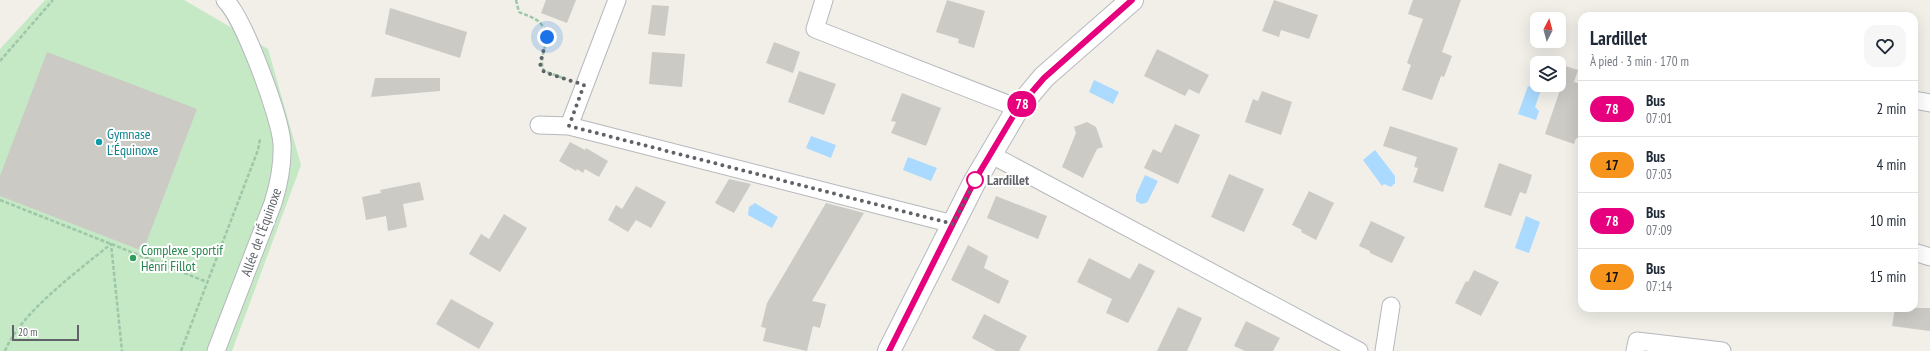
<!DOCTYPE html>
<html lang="fr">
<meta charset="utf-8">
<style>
body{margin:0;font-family:"PT Sans Narrow",sans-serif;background:#f6f6f7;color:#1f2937;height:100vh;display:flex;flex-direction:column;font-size:15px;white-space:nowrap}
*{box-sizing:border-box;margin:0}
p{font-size:13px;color:#747a83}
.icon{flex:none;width:22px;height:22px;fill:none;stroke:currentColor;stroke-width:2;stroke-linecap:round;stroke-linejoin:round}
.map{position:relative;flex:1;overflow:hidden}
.side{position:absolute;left:1578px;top:12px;width:340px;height:300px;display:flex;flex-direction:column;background:#fff;border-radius:12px;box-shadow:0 4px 16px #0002}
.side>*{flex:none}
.badge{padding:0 8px;border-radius:13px;font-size:14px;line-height:26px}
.needle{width:26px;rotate:6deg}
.tools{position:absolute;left:1530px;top:12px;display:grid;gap:8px}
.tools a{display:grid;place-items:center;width:36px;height:36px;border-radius:8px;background:#fff;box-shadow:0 4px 16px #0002;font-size:20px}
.scale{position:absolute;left:12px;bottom:10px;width:67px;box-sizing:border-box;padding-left:4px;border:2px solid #5f6368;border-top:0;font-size:11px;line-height:14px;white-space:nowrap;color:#5f6368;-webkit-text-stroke:3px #fff;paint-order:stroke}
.you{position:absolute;width:20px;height:20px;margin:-10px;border:3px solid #fff;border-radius:50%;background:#1a73e8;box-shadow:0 0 0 6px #1a73e833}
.map>.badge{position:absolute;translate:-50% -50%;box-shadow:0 0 0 2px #fff}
.round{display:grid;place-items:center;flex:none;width:42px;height:42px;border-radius:12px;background:#f6f6f7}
.overview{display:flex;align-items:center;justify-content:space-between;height:68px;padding:0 12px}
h1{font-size:19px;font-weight:700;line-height:30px}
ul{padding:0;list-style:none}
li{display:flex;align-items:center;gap:12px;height:56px;padding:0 12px;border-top:1px solid #e0e1e3}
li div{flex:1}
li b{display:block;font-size:15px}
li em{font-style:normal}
li .badge{min-width:44px;font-weight:700;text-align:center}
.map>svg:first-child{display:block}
.green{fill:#c5e8c5}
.water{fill:#aadaff}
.building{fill:#cccac5}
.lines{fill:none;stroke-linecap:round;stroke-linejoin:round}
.street-casing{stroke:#b5b8bc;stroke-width:19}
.secondary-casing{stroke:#b6babf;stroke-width:24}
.path{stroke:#9cc7a9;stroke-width:2.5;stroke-dasharray:4 2;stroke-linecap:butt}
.street{stroke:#fff;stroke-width:17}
.secondary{stroke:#fff;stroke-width:22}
.line-casing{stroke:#fff;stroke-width:9}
.line{stroke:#e6007e;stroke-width:6}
.walk{stroke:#5f6368;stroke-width:4;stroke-dasharray:0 7.2}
.culture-dot{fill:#0f9aa8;stroke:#fff;stroke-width:1.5}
.stop-dot{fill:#fff;stroke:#e6007e;stroke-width:2}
.leisure-dot{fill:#2e9e5b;stroke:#fff;stroke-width:1.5}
.labels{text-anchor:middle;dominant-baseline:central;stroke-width:4;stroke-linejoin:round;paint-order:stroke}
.culture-label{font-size:14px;fill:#0d838f;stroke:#fff;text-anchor:start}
.stop-label{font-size:14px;font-weight:bold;fill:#5f6368;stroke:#fff;text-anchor:start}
.street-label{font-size:14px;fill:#5f6368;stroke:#fff}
.leisure-label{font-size:14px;fill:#27864d;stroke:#fff;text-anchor:start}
</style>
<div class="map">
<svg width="1930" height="351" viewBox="0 0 1930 351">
<rect width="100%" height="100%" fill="#f1efe8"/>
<path class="green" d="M45,0h139l84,49 33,116 -69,186h-232v-302z"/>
<path class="water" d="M1094,80l25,12 -6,12 -24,-12z
M1528,86l13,4 -6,17 4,4 -3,9 -18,-6z
M811,136l25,9 -5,13 -25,-10z
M1375,150l20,26v7l-4,4 -7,-3 -2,2 -19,-26z
M908,157l29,11 -6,13 -28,-11z
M1145,175l13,6 -10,20 -2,2 -5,1 -5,-3v-6z
M755,203l23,14 -6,11 -24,-13 1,-8z
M1526,216l14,6 -11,31 -14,-5z"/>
<path class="building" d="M546,0h30l-9,23 -26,-10z
M947,0l38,11 -11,37 -16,-5 1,-4 -23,-7z
M1274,0l44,15 -9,24 -28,-9 -2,7 -17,-6z
M1413,0h48l-19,52 10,4 -8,21 -3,-1 -9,24 -30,-10 9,-25 -4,-2 16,-44 -15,-5z
M652,5l17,1 -4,30 -17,-2z
M390,8l77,24 -7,26 -75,-24z
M774,42l26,10 -7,21 -27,-10z
M1157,49l52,26 -10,19 -10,-5 -4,7 -41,-20z
M47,52l150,57 -54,142 -143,-55v-20z
M652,52l33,2 -3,33 -33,-3z
M1559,64l19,6 -4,12 8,2v56l-6,-2 -2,6 -29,-10 14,-41z
M799,71l37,13 -12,31 -36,-13z
M375,78h65v13l-69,6z
M1262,91l30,11 -11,33 -36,-13 8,-23 5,2z
M902,93l39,15 -15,38 -35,-13 5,-11 -5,-1z
M1087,122l9,5 7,20 -6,2 -14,29 -21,-11 14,-34 -2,-6z
M1175,124l25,11 -22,49 -34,-16 9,-19 8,4z
M1390,126l68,22 -15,44 -30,-10 5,-14 -4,-1 3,-10 -34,-11z
M570,142l15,8 1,-2 22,13 -9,16 -14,-8 -2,4 -6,-4 -1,2 -17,-10z
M1499,163l33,12 -6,19 -6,-2 -9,24 -27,-9z
M1229,174l35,15 -20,43 -33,-15z
M729,179l22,5 -17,29 -19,-10z
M420,182l4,18 -21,4 4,23 -19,4 -2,-15 -20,4 -4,-23 19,-4 -1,-3z
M636,186l30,16 -15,26 -15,-8 -8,12 -20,-12 8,-15 6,4z
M1309,191l25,12 -18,37 -15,-8 1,-2 -10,-5z
M996,196l51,20 -9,23 -51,-21z
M826,203l38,10 -52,88 14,3 -6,24 -7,-2 -6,25 -44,-10 3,-13 -5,-1 6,-24z
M504,214l23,14 -27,44 -31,-18 12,-20 8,5z
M1371,221l34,16 -13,26 -22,-10v-2l-11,-5z
M968,245l20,11 -4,12 25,13 -10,23 -48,-24z
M1089,258l41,21 9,-16 16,8 -27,52 -22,-10 6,-14 -35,-17z
M1474,270l25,12 -18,34 -26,-13 11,-22 2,1z
M451,299l43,24 -15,26 -43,-25z
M1178,307l24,11 -15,33h-30z
M1895,308h35v23l-38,-5z
M984,314l43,22 -8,15h-23l-24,-13z
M1246,321l34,17 -7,13h-28l-11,-5z"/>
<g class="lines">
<g class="street-casing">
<path id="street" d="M824,0l-9,29 203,79
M1914,100l16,3
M539,125l30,1 384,98
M569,126l48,-126
M990,154l369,197
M1914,252l16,5
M216,351l57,-148c6,-19 10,-39 9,-60 -2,-26 -38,-125 -57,-143
M1384,351l7,-45
M1635,351l2,-10 85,10"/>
</g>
<g class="secondary-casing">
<path id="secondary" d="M889,351l86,-170 43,-73 26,-31 88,-77"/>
</g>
<path class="path" d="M516,0l3,12c6,3 18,6 22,12 14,14 -5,32 3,47l22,8
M0,61l53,-61
M0,200l207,82
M5,351c15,-38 74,-81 106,-107l11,107
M181,351l77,-201 2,-11"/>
<use href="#street" class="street"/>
<use href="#secondary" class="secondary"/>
</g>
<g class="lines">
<g class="line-casing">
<path id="line" d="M889,351l86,-171 43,-72 26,-30 88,-78"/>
</g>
<use href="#line" class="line"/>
<path class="walk" d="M547,37l-7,27 4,8 40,13 -15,41 384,98 22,-44"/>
</g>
<circle class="culture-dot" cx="99" cy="142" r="4"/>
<circle class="stop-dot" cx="975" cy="180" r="8"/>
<circle class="leisure-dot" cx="133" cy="258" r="4"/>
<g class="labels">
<g class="culture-label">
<text x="107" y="134">Gymnase<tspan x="107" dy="16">L'Équinoxe</tspan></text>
</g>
<g class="stop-label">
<text x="987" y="180">Lardillet</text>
</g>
<g class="street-label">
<text transform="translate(261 232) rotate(-70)">Allée de l'Équinoxe</text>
</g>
<g class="leisure-label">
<text x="141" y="250">Complexe sportif<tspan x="141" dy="16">Henri Fillot</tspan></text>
</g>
</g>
</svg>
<div class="tools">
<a><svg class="needle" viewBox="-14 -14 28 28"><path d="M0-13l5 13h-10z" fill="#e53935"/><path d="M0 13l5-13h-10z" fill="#747a83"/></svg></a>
<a><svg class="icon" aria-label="layers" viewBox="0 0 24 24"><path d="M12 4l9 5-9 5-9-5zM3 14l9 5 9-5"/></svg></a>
</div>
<div class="scale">20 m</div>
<div class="you" style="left:547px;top:37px"></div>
<b class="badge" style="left:1022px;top:104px;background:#e6007e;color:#fff">78</b>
<section class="side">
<div class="overview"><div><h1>Lardillet</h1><p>À pied · 3 min · 170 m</p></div><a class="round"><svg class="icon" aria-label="heart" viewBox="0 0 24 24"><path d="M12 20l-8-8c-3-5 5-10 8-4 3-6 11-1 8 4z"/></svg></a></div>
<ul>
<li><span class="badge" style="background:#e6007e;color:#fff">78</span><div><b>Bus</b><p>07:01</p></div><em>2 min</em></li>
<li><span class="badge" style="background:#f7941d;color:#111">17</span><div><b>Bus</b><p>07:03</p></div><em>4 min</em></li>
<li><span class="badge" style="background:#e6007e;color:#fff">78</span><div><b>Bus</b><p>07:09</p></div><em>10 min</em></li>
<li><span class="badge" style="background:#f7941d;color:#111">17</span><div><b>Bus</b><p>07:14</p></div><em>15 min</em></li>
</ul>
</section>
</div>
